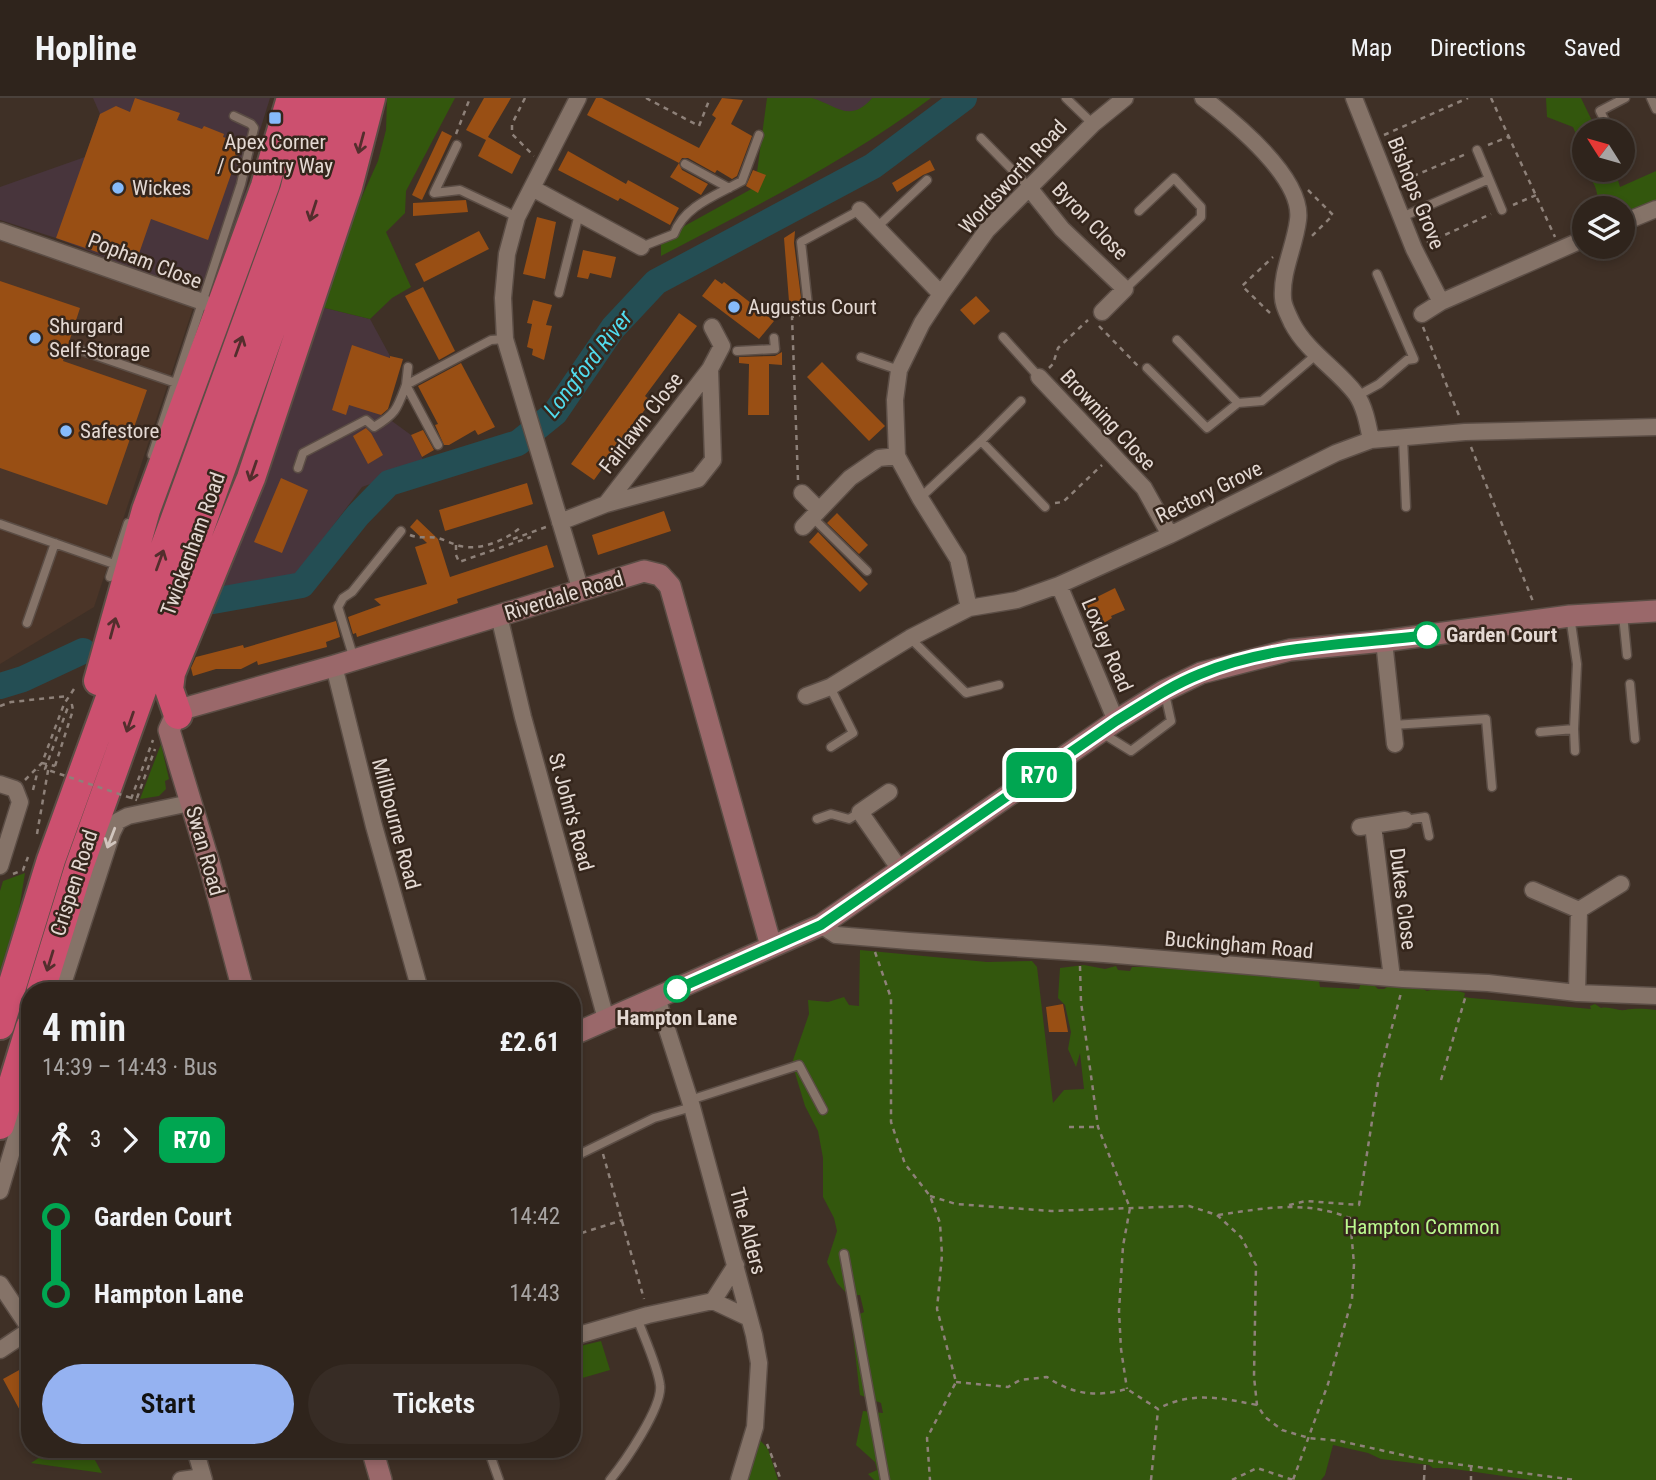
<!DOCTYPE html>
<meta charset="utf-8">
<style>
body{margin:0;font-family:"Roboto Condensed",sans-serif;background:#372c25;color:#f1f3f6;height:100vh;display:flex;flex-direction:column;font-size:26px;white-space:nowrap}
*{box-sizing:border-box;margin:0}
p{font-size:23px;color:#a7a4a3}
.icon{flex:none;width:38px;height:38px;fill:none;stroke:currentColor;stroke-width:2;stroke-linecap:round;stroke-linejoin:round}
.map{position:relative;flex:1;overflow:hidden}
.drawer{position:absolute;left:21px;top:884px;width:560px;height:476px;display:flex;flex-direction:column;background:#2f241c;border-radius:28px;box-shadow:0 4px 10px #0003,0 0 0 2px #4a413b}
.drawer>*{flex:none}
.badge{padding:0 14px;border-radius:10px;font-size:24px;line-height:46px}
.needle{width:46px;rotate:307deg}
.controls{position:absolute;left:1572px;top:21px;display:grid;gap:14px}
.controls a{display:grid;place-items:center;width:63px;height:63px;border-radius:50%;background:#2f241c;box-shadow:0 4px 10px #0003,0 0 0 2px #4a413b;font-size:35px}
.map>.badge{position:absolute;translate:-50% -50%;box-shadow:0 0 0 4px #fff}
.legs{display:flex;align-items:center;gap:10px;height:77px;padding:0 21px;font-size:23px}
.legs p{margin-inline-start:auto}
.overview{display:flex;align-items:center;justify-content:space-between;height:119px;padding:0 21px}
h1{font-size:38px;font-weight:600;line-height:52px}
.action{display:flex;gap:14px;margin-top:auto;padding:14px 21px}
.action a{flex:1;height:80px;border-radius:42px;background:#95b2f1;color:#111;font-size:28px;font-weight:600;line-height:80px;text-align:center}
.action a+a{background:#372c25;color:#f1f3f6}
ul{padding:0 21px;list-style:none}
li{display:flex;align-items:center;gap:24px;height:77px;font-size:26px}
li i{display:grid;place-items:center;width:10px;height:100%;margin:0 9px;background:currentColor}
li i::after{content:'';width:18px;height:18px;margin:-9px;border:5px solid;border-radius:50%;background:#2f241c}
li p{margin-inline-start:auto}
li:first-child i{background:linear-gradient(#0000 50%,currentColor 0)}
li:last-child i{background:linear-gradient(currentColor 50%,#0000 0)}
header{display:flex;align-items:center;gap:42px;box-sizing:border-box;height:98px;padding:0 35px;background:#2f241c;border-bottom:2px solid #4a413b}
header strong{font-size:33px}
nav{display:flex;gap:38px;margin-inline-start:auto;font-size:24px}
.map>svg:first-child{display:block}
.commercial{fill:#48353c}
.built{fill:#4b3528}
.green{fill:#33570d}
.lines{fill:none;stroke-linecap:round;stroke-linejoin:round}
.river{stroke:#244e54;stroke-width:26}
.building{fill:#994f14}
.lane-casing{stroke:#5b4d45;stroke-width:11}
.street-casing{stroke:#5b4d45;stroke-width:19}
.secondary-casing{stroke:#5b4d45;stroke-width:24}
.highway-casing{stroke:#5b4d45;stroke-width:32}
.path{stroke:#8e8179;stroke-width:2.5;stroke-dasharray:5 5;stroke-linecap:butt}
.lane{stroke:#857368;stroke-width:8}
.street{stroke:#857368;stroke-width:16}
.secondary{stroke:#9a686a;stroke-width:21}
.highway{stroke:#cc506f;stroke-width:28}
.path-bridge{stroke:#8e8179;stroke-width:2.5;stroke-dasharray:5 5;stroke-linecap:butt}
.oneway{stroke:#532e2d}
.oneway2{stroke:#d1c5be}
.line-1-casing{stroke:#fff;stroke-width:16}
.line-1{stroke:#00a651;stroke-width:10}
.poi-dot{fill:#86bbfb;stroke:#35261c;stroke-width:2.5}
.stop-1-dot{fill:#fff;stroke:#00a651;stroke-width:3.5}
.labels{text-anchor:middle;dominant-baseline:central;stroke-width:5;stroke-linejoin:round;paint-order:stroke}
.poi-label{font-size:21px;fill:#e4d9d3;stroke:#35261c;text-anchor:start}
.street-label{font-size:21px;fill:#e4d9d3;stroke:#35261c}
.stop-label{font-size:21px;font-weight:bold;fill:#e4d9d3;stroke:#35261c;text-anchor:start}
.park-label{font-size:21px;fill:#bbf88e;stroke:#35261c}
.water-label{font-size:23px;font-style:italic;fill:#51dbed;stroke:#35261c}
</style>
<header>
<strong>Hopline</strong>
<nav><a>Map</a><a>Directions</a><a>Saved</a></nav>
</header>
<div class="map">
<svg width="1656" height="1382" viewBox="0 0 1656 1382">
<rect width="100%" height="100%" fill="#3f3026"/>
<path class="commercial" d="M93,0h177l-14,45 -14,65 -28,86 -80,-25 -78,-31 -56,-18v-33l85,-30 15,-43z
M796,0h95l-30,24z
M321,209l49,12 20,37 -16,56 11,4 26,19 14,29 -63,23 -66,88 -81,18z"/>
<path class="built" d="M0,141l193,69 -99,299 -94,57z"/>
<path class="green" d="M387,0h68l-49,93 -1,22 -19,19 25,55 -19,11 -22,21 -49,-12 29,-84 28,-62 8,-31z
M767,0c14,0 33,0 45,0 24,7 38,26 60,0h59c-84,63 -177,109 -270,158v-17l94,-52z
M1546,0h35l16,33h-13v39h31l5,17 36,-16v30l-34,14v-7h-24c0,-20 -3,-29 -21,-39l1,-30 -5,-12 -26,-10z
M161,646l8,35 -4,2 1,8 -7,7 -19,3z
M25,775l-6,37 -19,61v-80l3,-10z
M860,852l127,12 45,-1 5,6 16,136 11,-13 20,-1 -4,-36 -4,14 -8,-18 3,-17 -6,-27 -7,-7 2,-30 24,-3 21,4 11,-3 2,4 12,1 2,-4h18l11,-7 19,1 25,11 16,-7 98,16 1,6 39,2 2,-6h11l6,6h6l8,-5 17,-2 18,9 16,-4 22,6 -1,4 7,1 120,11 -1,-3 5,-2 6,4c9,-2 16,3 24,2 11,-2 20,-1 31,0v470h-125l-84,-12h-14l-4,-3 -48,-6 -13,-6 -35,-8 -8,30 -4,5h-447l-6,-6 9,-4 -2,-8 -19,-17 7,-34 20,2 -2,-10 -21,-8 -9,-77 13,-6 -4,-17 -11,1 -12,-13 -10,-21 10,-31 -3,-13 -11,-21v-39l-5,-27 -13,-25 -13,-43 17,-49 -1,-14 20,2 16,-5 5,8 10,1z
M601,1243l9,29 -38,11v-33z
M759,1341l9,10 10,31h-35z
M40,1351h49l13,24 -71,-10 12,-8z"/>
<g class="lines">
<path class="river" d="M213,503l89,-16 56,-70 31,-32 129,-40 37,-30 58,-85 43,-46 217,-116 91,-68
M0,588l23,-7 60,-28"/>
</g>
<path class="building" d="M135,0l45,15 -3,7 25,9 2,-3 20,8 -1,3 19,6 -34,97 -57,-21 -16,46 -79,-27 44,-124 16,-8 14,6z
M484,0h27l-23,39 33,19 -9,18 -34,-18 8,-16 -20,-10z
M596,0h6l97,50 17,-30 -4,-3 10,-17 21,2 -12,24 21,12 -15,40 -5,3 -15,-9 -2,3 -27,-15h-6l-3,5 -92,-48z
M442,33l10,5 -30,64 -10,-5z
M568,53l58,33 2,-4 51,28 -9,17 -50,-27 -2,3 -60,-31z
M930,62l5,10 -12,5 -26,17 -5,-9z
M679,65l3,7 26,14 -7,11 -31,-18z
M753,72l13,5 -8,18 -12,-7z
M466,102l2,12 -55,4v-13z
M537,119l19,5 -11,57 -22,-5z
M479,133l10,18 -65,33 -9,-18z
M795,133l-1,12 9,70 -13,1 -6,-76z
M583,152l33,7 -5,21 -21,-5 -2,6 -11,-2z
M715,181l7,5 2,-2 50,39 -15,18 -57,-43z
M0,183l80,27 -17,53 84,29 -40,115 -107,-37z
M423,189l32,64 -16,9 -34,-64z
M976,198l14,15 -16,14 -14,-15z
M533,202l19,5 -6,20 6,1 -8,34 -12,-5 1,-6 -6,-2 5,-23 -5,-1z
M679,215l18,13 -52,70 6,5 -57,79 -23,-16z
M352,247l38,13v-2l13,3 -15,50 -7,6 -32,-10 -3,10 -14,-5z
M782,254v13l-13,-1v51h-21l1,-51 -10,-1v-6l36,-1z
M822,264l63,64 -16,15 -62,-64z
M461,265l34,64 -17,8 -3,-5 -26,15h-5l-9,-20 3,-1 -20,-38z
M366,330l5,5 12,22 -15,9 -15,-28z
M423,332l11,20 -12,7 -11,-22z
M281,380l27,12 -26,63 -28,-11z
M527,385l6,21 -88,27 -6,-21z
M664,413l7,20 -73,24 -6,-20z
M837,415l31,32 -9,9 -32,-31z
M417,421l21,20 12,38 97,-32 7,22 -97,32 1,4 -101,34 -1,-4 -3,1 -5,-17 33,-12 -7,-6 53,-15 -12,-37 12,-4 -17,-16z
M818,434l50,52 -8,8 -51,-50z
M1115,490l10,22 -14,6 1,2 -8,5 3,5 -11,6 -15,-29z
M336,523l4,16 -14,5 1,5 -69,18 -1,-4 -16,8h-25l-23,7 -2,-8 5,-11 47,-12 1,3z
M1063,906l5,28h-19l-3,-25z
M30,1266v65l-27,-50z"/>
<g class="lines">
<g class="lane-casing">
<path id="lane" d="M1066,0l27,26
M1651,0l5,11
M1607,27l-7,-14 25,-13
M981,40l49,50
M457,47l-23,48 26,-3 57,27
M1477,52l25,60
M685,66l44,24
M1402,119l87,-38
M876,130l51,-48
M641,149l33,-13c10,-28 43,-39 68,-53l17,-46
M1125,191l76,-72v-10l-27,-29 -35,33
M559,195l20,-79
M808,208l-7,-64 59,-32
M1003,239l36,40
M1177,242l61,63
M77,251l99,34
M737,253l38,-2 -1,-11
M861,259l38,13
M408,269l-2,18 32,60
M1147,270l60,60 31,-25 24,-2 55,-47
M1357,298l22,-12 28,-24 7,-1 -37,-85
M1403,339l3,70
M981,343l64,66
M152,357l89,-271 13,-56 -3,-4 -17,-8
M298,370l5,-15 63,-33 8,7c22,-13 23,-18 32,-42l85,-45 14,-1
M920,400l61,-57 40,-40
M812,419l55,54
M0,426l114,40
M110,479l18,-54
M1623,517l4,40
M27,525l28,-80
M910,540l56,55 33,-8
M354,561l-16,-52 5,-9 9,-6 49,-61
M1630,586l5,55
M830,589l23,46 -22,14
M1393,627l93,-6 6,68
M1574,631l1,22
M1540,634l34,-3 3,-65 -7,-48
M1102,635l29,18 40,-30 -6,-27
M817,721l14,-5 18,5 11,-7
M1405,722l20,-3 4,19
M690,1002l109,-35 24,45
M572,1060l82,-40 38,-11
M844,1156l41,226
M488,1351l11,31
M610,1382c14,-17 53,-73 50,-95 -2,-18 -16,-48 -23,-67"/>
</g>
<g class="street-casing">
<path id="street" d="M578,0l-61,119 -10,37 -4,44 2,41 76,252
M1203,0c30,23 101,80 95,122 -3,26 -17,52 -15,78 0,8 6,18 9,25 15,29 45,46 64,71 9,13 12,31 15,46
M1354,0l60,151 27,53
M532,90l109,59
M1030,91l32,40 63,60 -23,23
M860,112l81,84
M1622,125l34,-14
M0,133l203,71
M1422,216l19,-12 143,-63
M1039,279l105,111 26,47
M802,395l16,16
M606,406l92,-25 15,-19 -3,-91 12,-23 -10,-19
M560,424l46,-18 104,-135
M803,429l47,-49 29,-20 18,-2
M1059,487l57,136
M969,510l-11,-49 -38,-61 -23,-42 -2,-56 4,-30 23,-47 19,-29 46,-64 106,-106 32,-26
M499,518l24,101 83,302
M1384,543l11,103
M334,568l40,160 46,164
M806,598l24,-9 80,-49 59,-30 48,-8 42,-15 111,-50 166,-82 35,-13 94,-8 191,-5
M0,686l15,5 5,13 -20,64
M889,694l-29,20 41,59
M1373,727l19,153
M1360,729l45,-7
M1533,792l46,20 -2,83
M1579,812l42,-26
M821,827l15,10 73,6 195,13 299,25 85,4 89,10 79,3
M61,892l51,-157 6,-12 10,-5 62,-13
M657,900l35,109 62,228 5,28 -4,64 -16,53
M0,1093l30,-100
M0,1186l30,45
M713,1203l36,17
M572,1239l76,-22 65,-14 23,-36
M0,1252l30,-20
M195,1351l9,31
M181,1382l22,-3"/>
</g>
<g class="secondary-casing">
<path id="secondary" d="M243,892l-33,-124 -41,-136 5,-11 12,-11 148,-42 310,-95 16,4 10,11 101,360
M572,937l249,-110 295,-204 48,-30 37,-18 89,-23 94,-9 186,-25 86,-5
M372,1351l9,31"/>
</g>
<g class="highway-casing">
<path id="highway" d="M98,583l48,-171 119,-324 26,-88
M178,617l-9,-26 2,-16 80,-195 97,-291 23,-89
M41,892l38,-123 235,-658 23,-78 6,-33
M0,927l51,-165 243,-669 23,-93
M0,1027l30,-98"/>
</g>
<path class="path" d="M525,0l-13,26v10l22,22
M646,0l53,28 11,-28
M1491,0l64,139
M456,36l14,-36
M1384,37l84,-37
M1488,47l20,-8
M1404,82l62,-26
M1308,92l25,25 -22,22
M1513,107l23,-10
M1427,145l64,-29
M1270,215l-28,-27 31,-29
M1099,228l39,40
M1423,229l37,91
M1049,270l4,-4 5,-16 30,-28
M1471,349l63,157
M798,382l-6,-163 8,-2
M1055,405l8,-1 39,-37
M410,437c9,4 18,1 28,3 7,2 14,6 22,8 21,5 47,-6 62,-20
M513,441l33,-12
M456,447v10l3,7 72,-25
M0,608l11,-4 58,-6
M42,665l13,3
M25,682l17,-17 22,-59 12,-18
M33,692l5,-20
M137,700l18,-49
M131,701l22,-59
M37,736l12,-69
M13,776l10,-4 5,-13
M875,854l16,46v124l14,42 25,32 10,27 2,32 -5,54 19,73 -29,56 3,42
M1080,868l1,36 17,125 32,81 -7,38 -4,65 2,38 6,40
M1441,982l25,-85
M1069,1029h29
M603,1056l41,145
M930,1098l26,8 95,7 138,-5 28,9 24,22 15,28 -2,112 3,28 8,12 17,13 27,8 31,3 85,19 150,20
M1289,1107l17,-4 53,4 20,-129 22,-83
M1218,1117c48,-7 86,-15 132,3l4,46 -2,35 -24,85 -35,96
M572,1138l51,-16
M956,1284l52,5 12,-7 27,-3c26,18 50,20 80,12l31,20c32,-18 64,-11 99,-4
M767,1346l14,36
M1471,1368v14
M1151,1382l7,-70
M1232,1382l25,-12 36,12
M1424,1382l1,-20"/>
<use href="#lane" class="lane"/>
<use href="#street" class="street"/>
<use href="#secondary" class="secondary"/>
<use href="#highway" class="highway"/>
<path class="path-bridge" d="M55,668l18,-56 -1,-5 -4,2 -23,62 92,31"/>
</g>
<defs><path id="oneway-shaft" d="M-6 0H5M1.5-3L5.5 0L1.5 3" fill="none" stroke-width="1.6" stroke-linecap="round" stroke-linejoin="round" transform="scale(1.75)"/></defs>
<g class="oneway">
<use href="#oneway-shaft" transform="translate(361 45) rotate(105)"/>
<use href="#oneway-shaft" transform="translate(313 113) rotate(108)"/>
<use href="#oneway-shaft" transform="translate(239 248) rotate(-70)"/>
<use href="#oneway-shaft" transform="translate(253 373) rotate(109)"/>
<use href="#oneway-shaft" transform="translate(160 462) rotate(-70)"/>
<use href="#oneway-shaft" transform="translate(113 530) rotate(-75)"/>
<use href="#oneway-shaft" transform="translate(130 624) rotate(109)"/>
<use href="#oneway-shaft" transform="translate(50 863) rotate(107)"/>
</g>
<use class="oneway2" href="#oneway-shaft" transform="translate(111 740) rotate(111)"/>
<g class="lines">
<g class="line-1-casing">
<path id="line-1" d="M677,891l144,-64 295,-204c28,-17 54,-35 84,-47 71,-30 152,-29 227,-39"/>
</g>
<use href="#line-1" class="line-1"/>
</g>
<g class="poi-dot">
<rect x="268" y="13" width="14" height="14" rx="3.5"/>
<circle cx="118" cy="90" r="7"/>
<circle cx="734" cy="209" r="7"/>
<circle cx="35" cy="240" r="7"/>
<circle cx="66" cy="333" r="7"/>
</g>
<g class="stop-1-dot">
<circle cx="1427" cy="537" r="12"/>
<circle cx="677" cy="891" r="12"/>
</g>
<g class="labels">
<g class="poi-label">
<text x="275" y="44" text-anchor="middle">Apex Corner<tspan x="275" dy="24">/ Country Way</tspan></text>
<text x="132" y="90">Wickes</text>
<text x="748" y="209">Augustus Court</text>
<text x="49" y="228">Shurgard<tspan x="49" dy="24">Self-Storage</tspan></text>
<text x="80" y="333">Safestore</text>
</g>
<g class="street-label">
<text transform="translate(1013 79) rotate(-47)">Wordsworth Road</text>
<text transform="translate(1416 95) rotate(68)">Bishops Grove</text>
<text transform="translate(1090 123) rotate(46)">Byron Close</text>
<text transform="translate(145 163) rotate(21)">Popham Close</text>
<text transform="translate(1108 322) rotate(47)">Browning Close</text>
<text transform="translate(641 325) rotate(-52)">Fairlawn Close</text>
<text transform="translate(1209 394) rotate(-26)">Rectory Grove</text>
<text transform="translate(193 446) rotate(-70)">Twickenham Road</text>
<text transform="translate(564 498) rotate(-17)">Riverdale Road</text>
<text transform="translate(1107 547) rotate(67)">Loxley Road</text>
<text transform="translate(571 714) rotate(75)">St John's Road</text>
<text transform="translate(396 726) rotate(75)">Millbourne Road</text>
<text transform="translate(205 753) rotate(74)">Swan Road</text>
<text transform="translate(74 785) rotate(-72)">Crispen Road</text>
<text transform="translate(1403 801) rotate(83)">Dukes Close</text>
<text transform="translate(1239 847) rotate(5)">Buckingham Road</text>
<text transform="translate(748 1133) rotate(75)">The Alders</text>
</g>
<g class="stop-label">
<text x="1446" y="537">Garden Court</text>
<text x="677" y="920" text-anchor="middle">Hampton Lane</text>
</g>
<g class="park-label">
<text x="1422" y="1129">Hampton Common</text>
</g>
<g class="water-label">
<text transform="translate(588 266) rotate(-52)">Longford River</text>
</g>
</g>
</svg>
<div class="controls">
<a><svg class="needle" viewBox="-14 -14 28 28"><path d="M0-13l5 13h-10z" fill="#e53935"/><path d="M0 13l5-13h-10z" fill="#a7a4a3"/></svg></a>
<a><svg class="icon" aria-label="layers" viewBox="0 0 24 24"><path d="M12 4l9 5-9 5-9-5zM3 14l9 5 9-5"/></svg></a>
</div>
<b class="badge" style="left:1039px;top:677px;background:#00a651;color:#fff">R70</b>
<section class="drawer">
<div class="overview"><div><h1>4 min</h1><p>14:39 – 14:43 · Bus</p></div><b>£2.61</b></div>
<div class="legs"><svg class="icon" aria-label="walk" viewBox="0 0 24 24"><circle cx="13" cy="4" r="2"/><path d="M13 8l-2 6 4 7M11 14l-3 7M7 12l3-4h3l4 4"/></svg>3<svg class="icon" aria-label="forward" viewBox="0 0 24 24"><path d="M9 5l7 7-7 7"/></svg><b class="badge" style="background:#00a651;color:#fff">R70</b></div>
<ul>
<li><i style="color:#00a651"></i><b>Garden Court</b><p>14:42</p></li>
<li><i style="color:#00a651"></i><b>Hampton Lane</b><p>14:43</p></li>
</ul>
<div class="action"><a>Start</a><a>Tickets</a></div>
</section>
</div>
